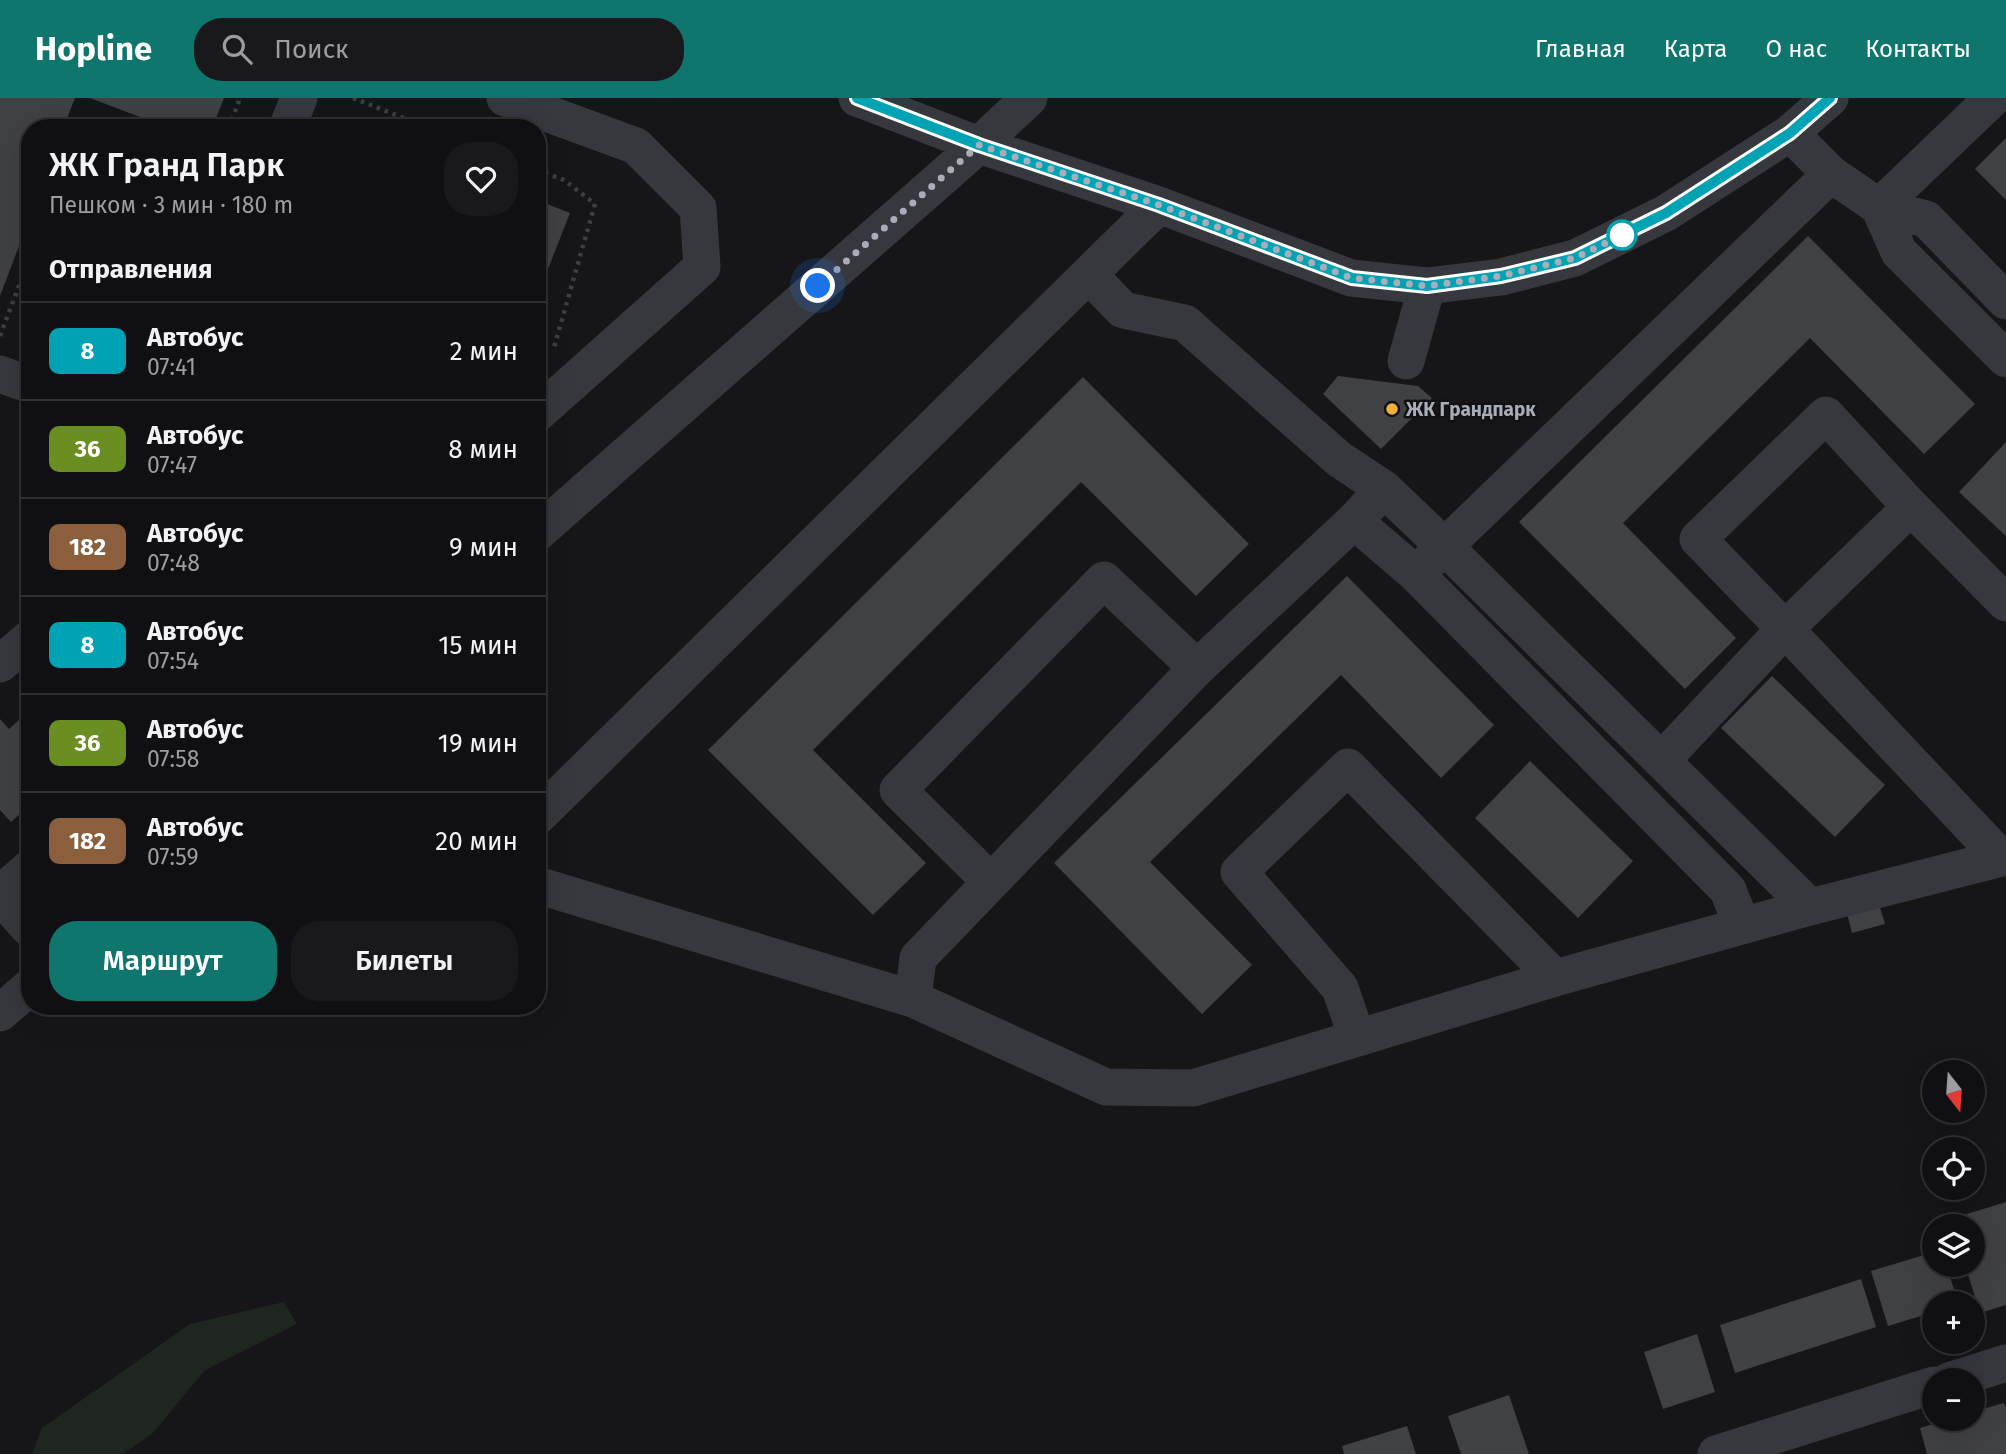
<!DOCTYPE html>
<html lang="ru">
<meta charset="utf-8">
<style>
body{margin:0;font-family:"Fira Sans",sans-serif;background:#19191b;color:#f1f3f6;height:100vh;display:flex;flex-direction:column;font-size:26px;white-space:nowrap}
*{box-sizing:border-box;margin:0}
p{font-size:23px;color:#9c9d9f}
.icon{flex:none;width:38px;height:38px;fill:none;stroke:currentColor;stroke-width:2;stroke-linecap:round;stroke-linejoin:round}
.map{position:relative;flex:1;overflow:hidden}
.sheet{position:absolute;left:21px;top:21px;width:525px;height:896px;display:flex;flex-direction:column;background:#101012;border-radius:28px;box-shadow:0 7px 28px #0002,0 0 0 2px #303032}
.sheet>*{flex:none}
.badge{padding:0 14px;border-radius:10px;font-size:24px;line-height:46px}
.needle{width:46px;rotate:163deg}
.buttons{position:absolute;left:1922px;top:962px;display:grid;gap:14px}
.buttons a{display:grid;place-items:center;width:63px;height:63px;border-radius:50%;background:#101012;box-shadow:0 7px 28px #0002,0 0 0 2px #303032;font-size:35px}
.you{position:absolute;width:35px;height:35px;margin:-18px;border:5px solid #fff;border-radius:50%;background:#1a73e8;box-shadow:0 0 0 10px #1a73e833}
.map>.badge{position:absolute;translate:-50% -50%;box-shadow:0 0 0 4px #fff}
h2{padding:0 28px;font-size:26px;line-height:63px}
.round{display:grid;place-items:center;flex:none;width:74px;height:74px;border-radius:28px;background:#19191b}
.headline{display:flex;align-items:center;justify-content:space-between;height:119px;padding:0 28px}
h1{font-size:33px;font-weight:600;line-height:52px}
.primary-button{display:flex;gap:14px;margin-top:auto;padding:14px 28px}
.primary-button a{flex:1;height:80px;border-radius:28px;background:#0f766e;color:#fff;font-size:28px;font-weight:600;line-height:80px;text-align:center}
.primary-button a+a{background:#19191b;color:#f1f3f6}
ul{padding:0;list-style:none}
li{display:flex;align-items:center;gap:21px;height:98px;padding:0 28px;border-top:2px solid #303032}
li div{flex:1}
li b{display:block;font-size:26px}
li em{font-style:normal}
li .badge{min-width:77px;font-weight:700;text-align:center}
header{display:flex;align-items:center;gap:42px;box-sizing:border-box;height:98px;padding:0 35px;background:#0f766e;color:#fff}
header strong{font-size:33px}
nav{display:flex;gap:38px;margin-inline-start:auto;font-size:24px}
.search{width:490px;height:63px;background:#19191b;display:flex;align-items:center;gap:18px;box-sizing:border-box;padding:0 24px;border-radius:28px;color:#9c9d9f;font-size:26px}
.map>svg:first-child{display:block}
.green{fill:#1e261f}
.building{fill:#404145}
.lines{fill:none;stroke-linecap:round;stroke-linejoin:round}
.path{stroke:#3d3f44;stroke-width:4.5;stroke-dasharray:3.5 5;stroke-linecap:butt}
.minor{stroke:#37383d;stroke-width:37}
.line-casing{stroke:#fff;stroke-width:16}
.line{stroke:#00a3b4;stroke-width:10}
.walk{stroke:#a8adb8;stroke-width:7;stroke-dasharray:0 12.6}
.stop-dot{fill:#fff;stroke:#00a3b4;stroke-width:3.5}
.poi-dot{fill:#f2b134;stroke:#111113;stroke-width:2.5}
.labels{text-anchor:middle;dominant-baseline:central;stroke-width:5;stroke-linejoin:round;paint-order:stroke}
.poi-label{font-size:19px;font-weight:bold;fill:#a8adb8;stroke:#111113;text-anchor:start}
</style>
<header>
<strong>Hopline</strong>
<div class="search"><svg class="icon" aria-label="search" viewBox="0 0 24 24"><circle cx="10" cy="10" r="6"/><path d="M15 15l6 6"/></svg>Поиск</div>
<nav><a>Главная</a><a>Карта</a><a>О нас</a><a>Контакты</a></nav>
</header>
<div class="map">
<svg width="2006" height="1356" viewBox="0 0 2006 1356">
<rect width="100%" height="100%" fill="#161618"/>
<path class="green" d="M284,1204l13,22 -92,46 -53,64 -29,20h-91l10,-26 148,-104z"/>
<path class="building" d="M0,0h75l-12,30h-33v89l-30,79z
M90,0h134l-12,30h-43z
M2006,40v62l-31,-31z
M537,102l33,13 -33,84z
M1808,138l167,168 -51,50 -114,-116 -187,185 113,115 -51,51 -166,-167z
M1338,278l80,10 14,12 -51,51 -58,-55z
M1083,279l166,167 -53,52 -115,-114 -268,268 113,113 -53,52 -165,-165z
M2006,344v94l-47,-44z
M1347,478l147,149 -53,53 -100,-103 -191,187 102,103 -50,49 -148,-151z
M1772,578l113,109 -50,52 -114,-109z
M30,612v95l-19,17 -11,-12v-91l9,10z
M1530,663l103,100 -55,57 -103,-100z
M1879,806l6,20 -33,9 -5,-20z
M2006,1104v103l-26,8 -15,-48h7v-38h-19l-2,-8z
M1934,1154v13h12l13,39h-25v8l-46,14 -17,-55z
M1861,1181l15,48 -141,46 -15,-48z
M1697,1236l18,58 -52,17 -19,-57z
M1509,1297l20,59h-68l-13,-38z
M2004,1305l2,5v46h-79l-7,-26 30,-9h22v-7z
M1407,1328l9,28h-72l-2,-8z"/>
<g class="lines">
<path class="path" d="M353,0l76,30
M229,30l11,-30
M537,72l27,10 31,24 -42,147
M0,238l30,-79
M20,736l10,-9"/>
<path class="minor" d="M505,0l131,48 62,62 4,59 -165,147
M857,0l122,47 180,60 192,73 76,8 74,-9 74,-19 91,-45 124,-80 40,-35
M1993,0l-114,109 20,45 107,107
M287,30l12,-30
M1790,35l41,41 48,33 47,12 80,82
M1089,177l34,35 62,13 154,136 45,30 61,58 365,360
M1406,263l21,-75
M0,276l30,11
M1354,423l62,53 312,316 14,36
M537,435l442,-388 50,-47
M1416,476l415,-400
M0,566l30,-26
M1662,662l123,-131 -87,-90 128,-124 85,92
M537,719l622,-612
M2001,760l-216,-229 126,-122 95,96
M991,784l-93,-92 206,-210 93,88
M537,787l376,114 193,88 87,1 362,-110 255,-71 196,-50
M0,796l30,-26
M0,798l30,33
M913,901l5,-41 279,-290 157,-147 30,-32
M0,915l30,-26
M1357,940l-17,-50 -101,-116 109,-105 207,211
M1949,1283l57,-18
M1716,1356l218,-69"/>
</g>
<g class="lines">
<g class="line-casing">
<path id="line" d="M857,0l122,47 180,60 193,73 75,8 74,-10 74,-18 91,-45 124,-80 40,-35"/>
</g>
<use href="#line" class="line"/>
<path class="walk" d="M818,188l161,-141 180,60 193,73 75,8 74,-10 74,-18 47,-23"/>
</g>
<circle class="stop-dot" cx="1622" cy="137" r="14"/>
<circle class="poi-dot" cx="1392" cy="311" r="7"/>
<g class="labels">
<g class="poi-label">
<text x="1406" y="311">ЖК Грандпарк</text>
</g>
</g>
</svg>
<div class="buttons">
<a><svg class="needle" viewBox="-14 -14 28 28"><path d="M0-13l5 13h-10z" fill="#e53935"/><path d="M0 13l5-13h-10z" fill="#9c9d9f"/></svg></a>
<a><svg class="icon" aria-label="locate" viewBox="0 0 24 24"><circle cx="12" cy="12" r="6"/><path d="M12 2v4M12 18v4M2 12h4M18 12h4"/></svg></a>
<a><svg class="icon" aria-label="layers" viewBox="0 0 24 24"><path d="M12 4l9 5-9 5-9-5zM3 14l9 5 9-5"/></svg></a>
<a>+</a>
<a>−</a>
</div>
<div class="you" style="left:818px;top:188px"></div>
<section class="sheet">
<div class="headline"><div><h1>ЖК Гранд Парк</h1><p>Пешком · 3 мин · 180 m</p></div><a class="round"><svg class="icon" aria-label="heart" viewBox="0 0 24 24"><path d="M12 20l-8-8c-3-5 5-10 8-4 3-6 11-1 8 4z"/></svg></a></div>
<h2>Отправления</h2>
<ul>
<li><span class="badge" style="background:#00a3b4;color:#fff">8</span><div><b>Автобус</b><p>07:41</p></div><em>2 мин</em></li>
<li><span class="badge" style="background:#6b8e23;color:#fff">36</span><div><b>Автобус</b><p>07:47</p></div><em>8 мин</em></li>
<li><span class="badge" style="background:#8b5e3c;color:#fff">182</span><div><b>Автобус</b><p>07:48</p></div><em>9 мин</em></li>
<li><span class="badge" style="background:#00a3b4;color:#fff">8</span><div><b>Автобус</b><p>07:54</p></div><em>15 мин</em></li>
<li><span class="badge" style="background:#6b8e23;color:#fff">36</span><div><b>Автобус</b><p>07:58</p></div><em>19 мин</em></li>
<li><span class="badge" style="background:#8b5e3c;color:#fff">182</span><div><b>Автобус</b><p>07:59</p></div><em>20 мин</em></li>
</ul>
<div class="primary-button"><a>Маршрут</a><a>Билеты</a></div>
</section>
</div>
